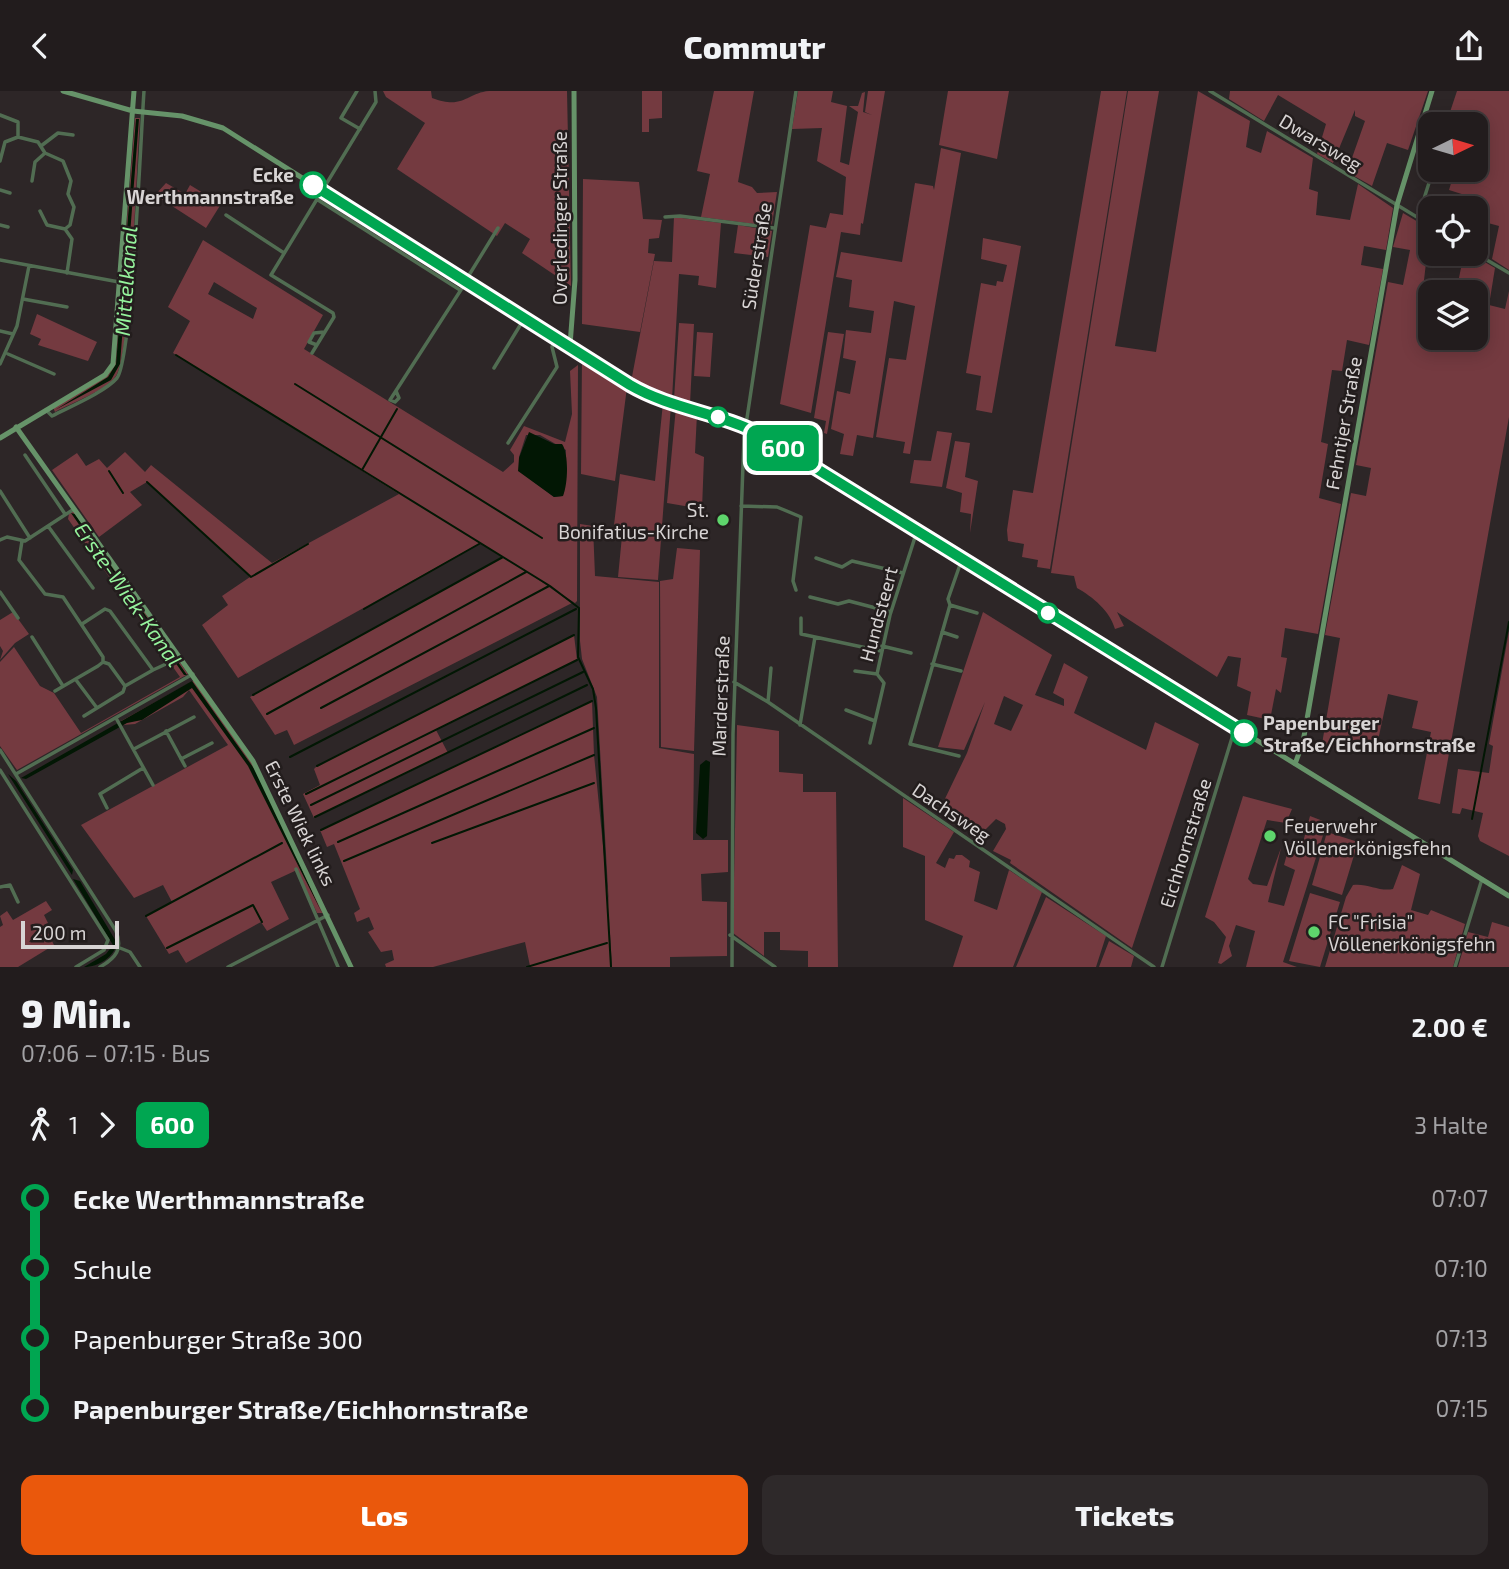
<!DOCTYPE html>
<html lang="de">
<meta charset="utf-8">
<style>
body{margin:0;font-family:"Exo 2",sans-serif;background:#2e292a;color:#f1f3f6;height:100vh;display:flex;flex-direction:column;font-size:26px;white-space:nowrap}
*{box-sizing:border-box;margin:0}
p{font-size:23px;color:#a2a1a4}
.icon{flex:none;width:38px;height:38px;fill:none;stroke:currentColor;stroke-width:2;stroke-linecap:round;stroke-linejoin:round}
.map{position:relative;height:876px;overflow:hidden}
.details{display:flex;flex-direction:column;background:#221c1d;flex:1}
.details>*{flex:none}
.badge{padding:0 14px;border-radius:10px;font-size:24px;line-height:46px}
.needle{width:46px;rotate:85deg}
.fabs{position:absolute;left:1418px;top:21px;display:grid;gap:14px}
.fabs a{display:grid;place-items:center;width:70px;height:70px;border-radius:14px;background:#221c1d;box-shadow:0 4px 18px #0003,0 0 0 2px #3f3a3b;font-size:35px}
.scale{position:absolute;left:21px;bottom:18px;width:98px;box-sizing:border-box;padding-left:7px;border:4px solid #d8d4d4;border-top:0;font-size:19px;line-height:24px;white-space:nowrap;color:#d8d4d4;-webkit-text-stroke:5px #231d1d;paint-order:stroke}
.map>.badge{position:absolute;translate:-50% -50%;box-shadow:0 0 0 4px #fff}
.legs{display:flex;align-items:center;gap:10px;height:77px;padding:0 21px;font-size:23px}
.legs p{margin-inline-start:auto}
.head{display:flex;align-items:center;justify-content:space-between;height:119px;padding:0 21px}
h1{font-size:38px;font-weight:800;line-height:52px}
.primary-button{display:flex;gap:14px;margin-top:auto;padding:14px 21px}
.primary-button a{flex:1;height:80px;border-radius:14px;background:#ea580c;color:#fff;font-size:28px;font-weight:800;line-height:80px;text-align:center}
.primary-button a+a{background:#2e292a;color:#f1f3f6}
ul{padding:0 21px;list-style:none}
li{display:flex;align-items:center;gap:24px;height:70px;font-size:26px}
li i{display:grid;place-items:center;width:10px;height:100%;margin:0 9px;background:currentColor}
li i::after{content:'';width:18px;height:18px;margin:-9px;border:5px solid;border-radius:50%;background:#221c1d}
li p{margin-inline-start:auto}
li:first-child i{background:linear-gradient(#0000 50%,currentColor 0)}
li:last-child i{background:linear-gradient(currentColor 50%,#0000 0)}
header{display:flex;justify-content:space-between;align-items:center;height:91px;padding:0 21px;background:#221c1d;font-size:32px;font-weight:800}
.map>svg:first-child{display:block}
.green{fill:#743a40;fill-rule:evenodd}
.water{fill:#021704}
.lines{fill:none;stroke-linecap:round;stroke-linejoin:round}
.stream{stroke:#021704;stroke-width:2}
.street{stroke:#516d52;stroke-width:3.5}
.secondary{stroke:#669369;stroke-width:5}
.line-1-casing{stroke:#fff;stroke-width:16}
.line-1{stroke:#00a651;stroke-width:10}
.stop-1-dot{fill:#fff;stroke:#00a651;stroke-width:3.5}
.poi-dot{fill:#5ed56c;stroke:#231d1d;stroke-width:2.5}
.labels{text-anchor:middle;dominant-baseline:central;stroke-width:5;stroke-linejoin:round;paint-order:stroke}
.street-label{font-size:19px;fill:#d8d4d4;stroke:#231d1d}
.stop-label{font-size:19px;font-weight:bold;fill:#d8d4d4;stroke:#231d1d;text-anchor:end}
.poi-label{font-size:19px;fill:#d8d4d4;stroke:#231d1d;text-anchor:start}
.water-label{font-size:21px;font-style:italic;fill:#95f39c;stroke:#231d1d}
</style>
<header><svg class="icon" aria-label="back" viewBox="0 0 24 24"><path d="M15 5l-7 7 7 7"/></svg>Commutr<svg class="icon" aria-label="share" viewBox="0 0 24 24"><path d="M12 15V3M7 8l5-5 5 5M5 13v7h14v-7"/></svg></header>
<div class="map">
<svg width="1509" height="876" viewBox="0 0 1509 876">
<rect width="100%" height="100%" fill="#2d2627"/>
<path class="green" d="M383,0h48l1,7c32,12 34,-5 57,-7 26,0 52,0 78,0l4,195 -49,-33 8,-14 -25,-16 -8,13 -100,-67 28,-46 -39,-26z
M642,0h20v27l-13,1v13h-7z
M714,0h40l-16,91 14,5 5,6 20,-1 -5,32 -3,2 -68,-9 9,-43 -13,-3z
M798,0h35l-2,11 16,4 -7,56 9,3 9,-53 -9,-6h9l4,-13 3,-1 -2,20 9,3 -7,-3 3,-21h17l-22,133 -2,-1 -1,12 -19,-3 -30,181 -31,-9 30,-179 16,3 4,-15 13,2 3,-38 -29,-16 5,-33 -30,1z
M948,0h61l-12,68 -58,-14z
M1101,0h26l-77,478 -13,-2 1,-7 -16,-3 2,-13 -16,-3 -1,-11 6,-40 20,3z
M1128,0h31l-44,255 41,6 42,-261 52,30 -4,26 15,6 6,-22 46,27 -4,31 9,3 -2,23 34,5 8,-36 35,24 -7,42 -22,-4 -3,19 22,4 -14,76 -22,-5 -5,31 -10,-1 -11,72 7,2 -9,54 22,6 -23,130 -33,-6 -4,29 6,1 -6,35 -5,-4 -6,31 -23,-5 4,-23 -14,-6 4,-28 -13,-2 -11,21 -100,-65 7,14 -9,3c-5,-18 -22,-32 -38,-41l-3,-12 -23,-3z
M1230,0h198l-20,59 -21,-7 -15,43 -25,-14 18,-51 -10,-5v-6l-22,53 -16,-9 9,-30 -48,-29 -14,26 -35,-22z
M1457,0h52v179l-17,-11 7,-33 -11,-3 -7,29 -6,-3v-41h-9l2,-12 -19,-6 6,-20h20v-46h-29z
M135,27h5c-3,40 -9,237 -24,258 -12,16 -43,26 -61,36l-2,-5 56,-33 7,-13z
M941,57l20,5 -51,301 -7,-1 2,-11 -29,-5 13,-79 17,2 9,-54 -21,-5 -21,137 -16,-3 -4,21 -13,-2 4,-20 -13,-5 6,-38 13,3 6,-33 -13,-3 3,-28 25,3 3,-22 -25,-4 3,-27 -16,-3 5,-25 61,10 13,-79 18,3 1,4z
M583,88l56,3 4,37 19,1 -3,18 -10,1 -1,14 7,1 -15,78 -58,-8z
M166,92l19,11 5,-9 31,19 -15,24 -51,-33z
M1403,122l27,16 -6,51 33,7 7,-33h7l24,14 -6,37 16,4 4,-18v126l-69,387 -22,-5 13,-67 -19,-4 6,-27 -30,-7 -11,51 -33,-6 -2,9 -20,-4 18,-106 -15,-3 26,-142 15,3 5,-28 -15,-3 32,-183 15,3 7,-35 -17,-3zM1430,201h45v46h-45z
M674,126l47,6 -5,65 -18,-3 1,-9 -20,-2 -7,125 -41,-17 23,-121 18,1z
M738,134l34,6 -4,26 -34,-4z
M983,147l38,8 -29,167 -16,-3 5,-34 -15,-3 15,-90 15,3 1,-5 6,1 4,-17 -26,-6z
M203,149l120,75 -19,34 199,123 11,-10v-7l-4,-5 14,-24 41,16 7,-28 -2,-43 8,-6 -1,236 -2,2 -46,-30 43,30 -278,142 -7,-15 -12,5 -25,-38 252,-140 -22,-14 -242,135 -36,-53 26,-20 -6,-9 28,-19 -103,-95 -17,10 12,13 -43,32 -47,-67 25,-17 9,13 13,-7 8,9 18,-16 20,20 6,-7 121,98 127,-69 -226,-141 17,-32 -22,-14zM214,191l43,26 -4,11 -45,-25zM526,344h14l26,15 -3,46 -9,1 -35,-26v-14z
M37,223l60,28 -9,19 -50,-16 3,-6 -11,-5z
M679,232l15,1 -4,80 -16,-5z
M697,241l16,1 -3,44 -16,-1z
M828,241l16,2 -17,100 -3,-1 2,-12 -12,-3z
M582,265l45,31 -12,94 -34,-7z
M663,312l8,2 -13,175 -40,-3 5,-51 -9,-1 6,-51 35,7z
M676,316l21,7 -2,39 9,4 -2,52 -35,-6z
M937,340l15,2 -10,54 -32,-4 4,-23 17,1z
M955,350l15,2 -5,34 13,4 -8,52 1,-19 -11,-2 2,-19 -16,-5z
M73,420l115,163 -171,96 -17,-24v-84l14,-15 26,39 14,7 27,40 99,-56 -112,-158 1,-5z
M580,433l13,2 2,50 64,6v166l35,6 -1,86h35v32l-27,2 1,27 25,1v54l-57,1v10h-58l-3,-49 2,49h-84l3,-1 -5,-24 -92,25h-47l-1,-3 9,-4 -2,-10 -11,2 -13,-20 6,-3 -5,-12 -12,5 -3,-9 6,-4 -26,-65 -7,3 -7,-17 272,-129 2,54 15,151 -12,-209 -15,-38 -2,-18z
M677,457l23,2 -6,201 -33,-4 -1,-166 13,-2z
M13,521l16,22 -14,9 -15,17 3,-9 -3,-5v-26z
M983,521l69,43 -17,40 29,11v-7l-11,-6 11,-30 24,14 -14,36 72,37 9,-28 44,22 -67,204 -122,-85 1,-3 -18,-9 13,-22 -1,-5 -9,-5 -18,18 -37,-30 26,-54 18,-51 -21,48 -26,-3zM1004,605l19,9 -12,26 -17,-7z
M1509,540v225l-29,-15 -2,-5 5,-23 -21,-5 -2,6 -8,-1 6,-44 31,4 4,-27 -4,-2z
M574,544l3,25 -141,70 12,23 -134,65 -11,-24 17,-9 -6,-16 3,-3z
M195,589l57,81 72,152h-7l-20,-43 -26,12 18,37 -22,12 -6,-9 -75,41 -8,-13 -9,4 -23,-38 26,-14 -9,-17 -29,13 -53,-73 147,-80 -39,-55 -6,7 -48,27 -12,1 -2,-4z
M737,634l42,6v41l24,2v18h33l2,175h-30v-16l-28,-1v-18h-16v24l-31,-23z
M1243,705l49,13 -6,14 -19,-3 -19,59 5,5 14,2 14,-38 -13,54 16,4 11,-36 -11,-5 6,-22 12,3 8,-30 13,5 2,8 -42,133 14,5h-51l9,-36 -19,-6 -7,21 3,10 -11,8 -3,-1 8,-26 -12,-15 -9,-5z
M903,707l51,34 -18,31 9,5 4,-10 5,1 2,-4h6l8,6 -1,6 11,5 -6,29 23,9 12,-40 33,22 -29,75h-60l10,-31 -38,-16v-64l-22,-9z
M1327,741l31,10 -16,53 -30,-10z
M1402,774l18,9 -9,36 17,5 3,-5 34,14 -12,43h-128l21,-70 7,-12c14,-2 27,7 40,4z
M1310,802l30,9 -20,65 -31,-6z
M1046,806l60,39 -10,31h-80z
M46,810l6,9 -8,5 4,8 -4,2 10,20 -36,22h-18v-40l3,-2 -3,-9 7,-5 6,9z
M1492,831l17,5v40h-51l10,-35 20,5z
M1109,850l25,15 -3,11h-32z"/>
<path class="water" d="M136,28h3l-2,25 -17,220 -9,16 -56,30 53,-33 8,-13z
M529,341l25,12h8c7,10 6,40 1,52l-9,1 -36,-26 1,-13z
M71,422l4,1 112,161h-3z
M192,590l68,96 62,136 -74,-147 -56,-78 -50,32 -15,3 -101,56 -5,-1z
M706,669l4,2 -3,74 -4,3 -7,-6 4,-68z
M8,683l8,7 57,89 -1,5z
M73,788l7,2 37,62c-3,14 -18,24 -33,24l22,-13 7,-9z"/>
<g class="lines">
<path class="stream" d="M176,264l186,115 35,-61
M295,293l247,154
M362,379l188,116 29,22 -1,49 15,32 3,19 15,259
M109,380l14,22
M147,391l104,95 57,-33
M364,518l115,-65
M253,604l250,-138
M321,617l228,-122
M267,623l259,-142
M290,666l286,-148
M317,675l257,-131
M306,703l271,-134
M311,714l272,-133
M315,726l272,-132
M1472,728l37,-197
M321,739l271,-129
M338,751l256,-114
M432,752l162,-60
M344,770l250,-106
M146,825l136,-73
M167,857l86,-43 9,17
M527,876l80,-24"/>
<path class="street" d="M357,0l-16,27 19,11
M1210,0l220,134
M0,24l18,7v15
M41,55l17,-13 15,2
M0,70l5,-19 13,-5 20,5 7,11 18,8 8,20 -3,13 6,13 -4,18 -5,4
M32,90l3,-19 10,-9
M0,99l10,3
M318,109l142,90
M40,120l7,14 18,4 7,10 -5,34
M226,124l58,38
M665,126l15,-1 94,12
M1418,127l15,-48
M0,134l8,2
M1475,162l34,20
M0,169l119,22
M466,189l32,-52
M23,208l44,8
M0,240l13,3
M317,254l-8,-3 5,-9 10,-1
M312,262l22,-36 -1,-4 -62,-38 105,-173 -1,-11
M8,263l46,20
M0,273l17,-38 12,-60
M494,277l30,-49
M396,300l3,7 -4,4 -5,-2 76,-118
M46,319l6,6c17,-9 53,-24 65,-38 15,-19 24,-247 27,-287
M508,352l49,-76 -5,-20 3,-9
M25,364l40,59
M0,400l30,47
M741,415l36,1 24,10 -8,64 3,9
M48,435l45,62
M0,449l7,-3 18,4 49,-32
M22,450l-3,19 26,34 18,3 40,60v5l-5,4 -43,25
M816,467l26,9 10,-6 51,12
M0,501l18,26
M810,506l28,7 11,-3 42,11
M950,514l27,8
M801,527v16l80,17
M82,533l23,-15 5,2 43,59 -28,16 -2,6 -39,24
M942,541l15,5
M32,546l31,49
M882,555l29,7
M103,571l6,2 16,22
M932,573l29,7
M153,579l13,-6
M855,580l22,3
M76,589l21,28
M734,591l34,20 386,265
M768,611l3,-34
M846,619l29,11
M116,627l37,67
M800,634l15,-88
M166,640l19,35
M870,652l14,-60 -7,-9 13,-59 27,-84
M134,658l60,-32
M0,659l116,181c7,18 0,27 -16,36
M959,665l-49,-12 40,-139 -2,-6 14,-40
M181,668l31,-16
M0,679l108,170 -4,10 -28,17
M16,683l177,-100
M107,717l-7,-14 43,-26
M296,778l42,98
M0,796l10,-2 8,17
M730,844l45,32
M120,857l10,4 10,15
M228,876l100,-52
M732,876l1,-233 11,-296 52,-347
M1162,876l73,-239
M1455,876l27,-88"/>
<path class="secondary" d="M63,0l70,20 49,5 41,12 407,257 30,14 82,26 50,28 717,443
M570,254l5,-65 -1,-189
M16,336l237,334 98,206
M0,347l105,-63 8,-11 21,-273
M1295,673l8,-22 94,-537 35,-114"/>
</g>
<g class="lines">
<g class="line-1-casing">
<path id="line-1" d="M313,94l317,200c41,24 90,28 132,50l482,298"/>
</g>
<use href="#line-1" class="line-1"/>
</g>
<g class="stop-1-dot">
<circle cx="313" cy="94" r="12"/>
<circle cx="718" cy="326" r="9"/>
<circle cx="1048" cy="522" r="9"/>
<circle cx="1244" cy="642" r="12"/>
</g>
<g class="poi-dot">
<circle cx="723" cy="429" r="7"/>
<circle cx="1270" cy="745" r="7"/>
<circle cx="1314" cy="841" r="7"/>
</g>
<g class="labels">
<g class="street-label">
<text transform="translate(1321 51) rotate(31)">Dwarsweg</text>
<text transform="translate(559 127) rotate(-90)">Overledinger Straße</text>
<text transform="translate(756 165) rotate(-81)">Süderstraße</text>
<text transform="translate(1343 332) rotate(-80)">Fehntjer Straße</text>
<text transform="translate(878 523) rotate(-75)">Hundsteert</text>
<text transform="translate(720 605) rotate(-88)">Marderstraße</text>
<text transform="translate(952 721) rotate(34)">Dachsweg</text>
<text transform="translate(301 732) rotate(64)">Erste Wiek links</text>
<text transform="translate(1185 752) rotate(-73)">Eichhornstraße</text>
</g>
<g class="stop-label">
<text x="294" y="83">Ecke<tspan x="294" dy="22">Werthmannstraße</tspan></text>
<text x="1263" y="631" text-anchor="start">Papenburger<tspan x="1263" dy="22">Straße/Eichhornstraße</tspan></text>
</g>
<g class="poi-label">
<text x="709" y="418" text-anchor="end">St.<tspan x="709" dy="22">Bonifatius-Kirche</tspan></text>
<text x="1284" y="734">Feuerwehr<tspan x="1284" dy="22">Völlenerkönigsfehn</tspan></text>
<text x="1328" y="830">FC "Frisia"<tspan x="1328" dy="22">Völlenerkönigsfehn</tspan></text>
</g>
<g class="water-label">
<text transform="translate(125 190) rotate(-86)">Mittelkanal</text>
<text transform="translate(129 503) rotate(55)">Erste-Wiek-Kanal</text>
</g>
</g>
</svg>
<div class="fabs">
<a><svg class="needle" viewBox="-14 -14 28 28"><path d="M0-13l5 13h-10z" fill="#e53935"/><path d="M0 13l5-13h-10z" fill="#a2a1a4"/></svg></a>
<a><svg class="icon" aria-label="locate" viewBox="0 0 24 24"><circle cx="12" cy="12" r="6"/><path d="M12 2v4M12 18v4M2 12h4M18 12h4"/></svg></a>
<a><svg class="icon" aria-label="layers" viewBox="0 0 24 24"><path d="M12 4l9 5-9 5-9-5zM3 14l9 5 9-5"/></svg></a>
</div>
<div class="scale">200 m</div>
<b class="badge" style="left:783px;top:357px;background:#00a651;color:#fff">600</b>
</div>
<section class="details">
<div class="head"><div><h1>9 Min.</h1><p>07:06 – 07:15 · Bus</p></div><b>2.00 €</b></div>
<div class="legs"><svg class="icon" aria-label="walk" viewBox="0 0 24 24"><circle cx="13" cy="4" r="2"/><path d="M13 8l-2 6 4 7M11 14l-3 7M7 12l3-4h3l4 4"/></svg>1<svg class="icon" aria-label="forward" viewBox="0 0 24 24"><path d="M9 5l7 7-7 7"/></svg><b class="badge" style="background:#00a651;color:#fff">600</b><p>3 Halte</p></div>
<ul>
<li><i style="color:#00a651"></i><b>Ecke Werthmannstraße</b><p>07:07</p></li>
<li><i style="color:#00a651"></i><span>Schule</span><p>07:10</p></li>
<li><i style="color:#00a651"></i><span>Papenburger Straße 300</span><p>07:13</p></li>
<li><i style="color:#00a651"></i><b>Papenburger Straße/Eichhornstraße</b><p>07:15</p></li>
</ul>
<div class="primary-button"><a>Los</a><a>Tickets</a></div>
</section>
